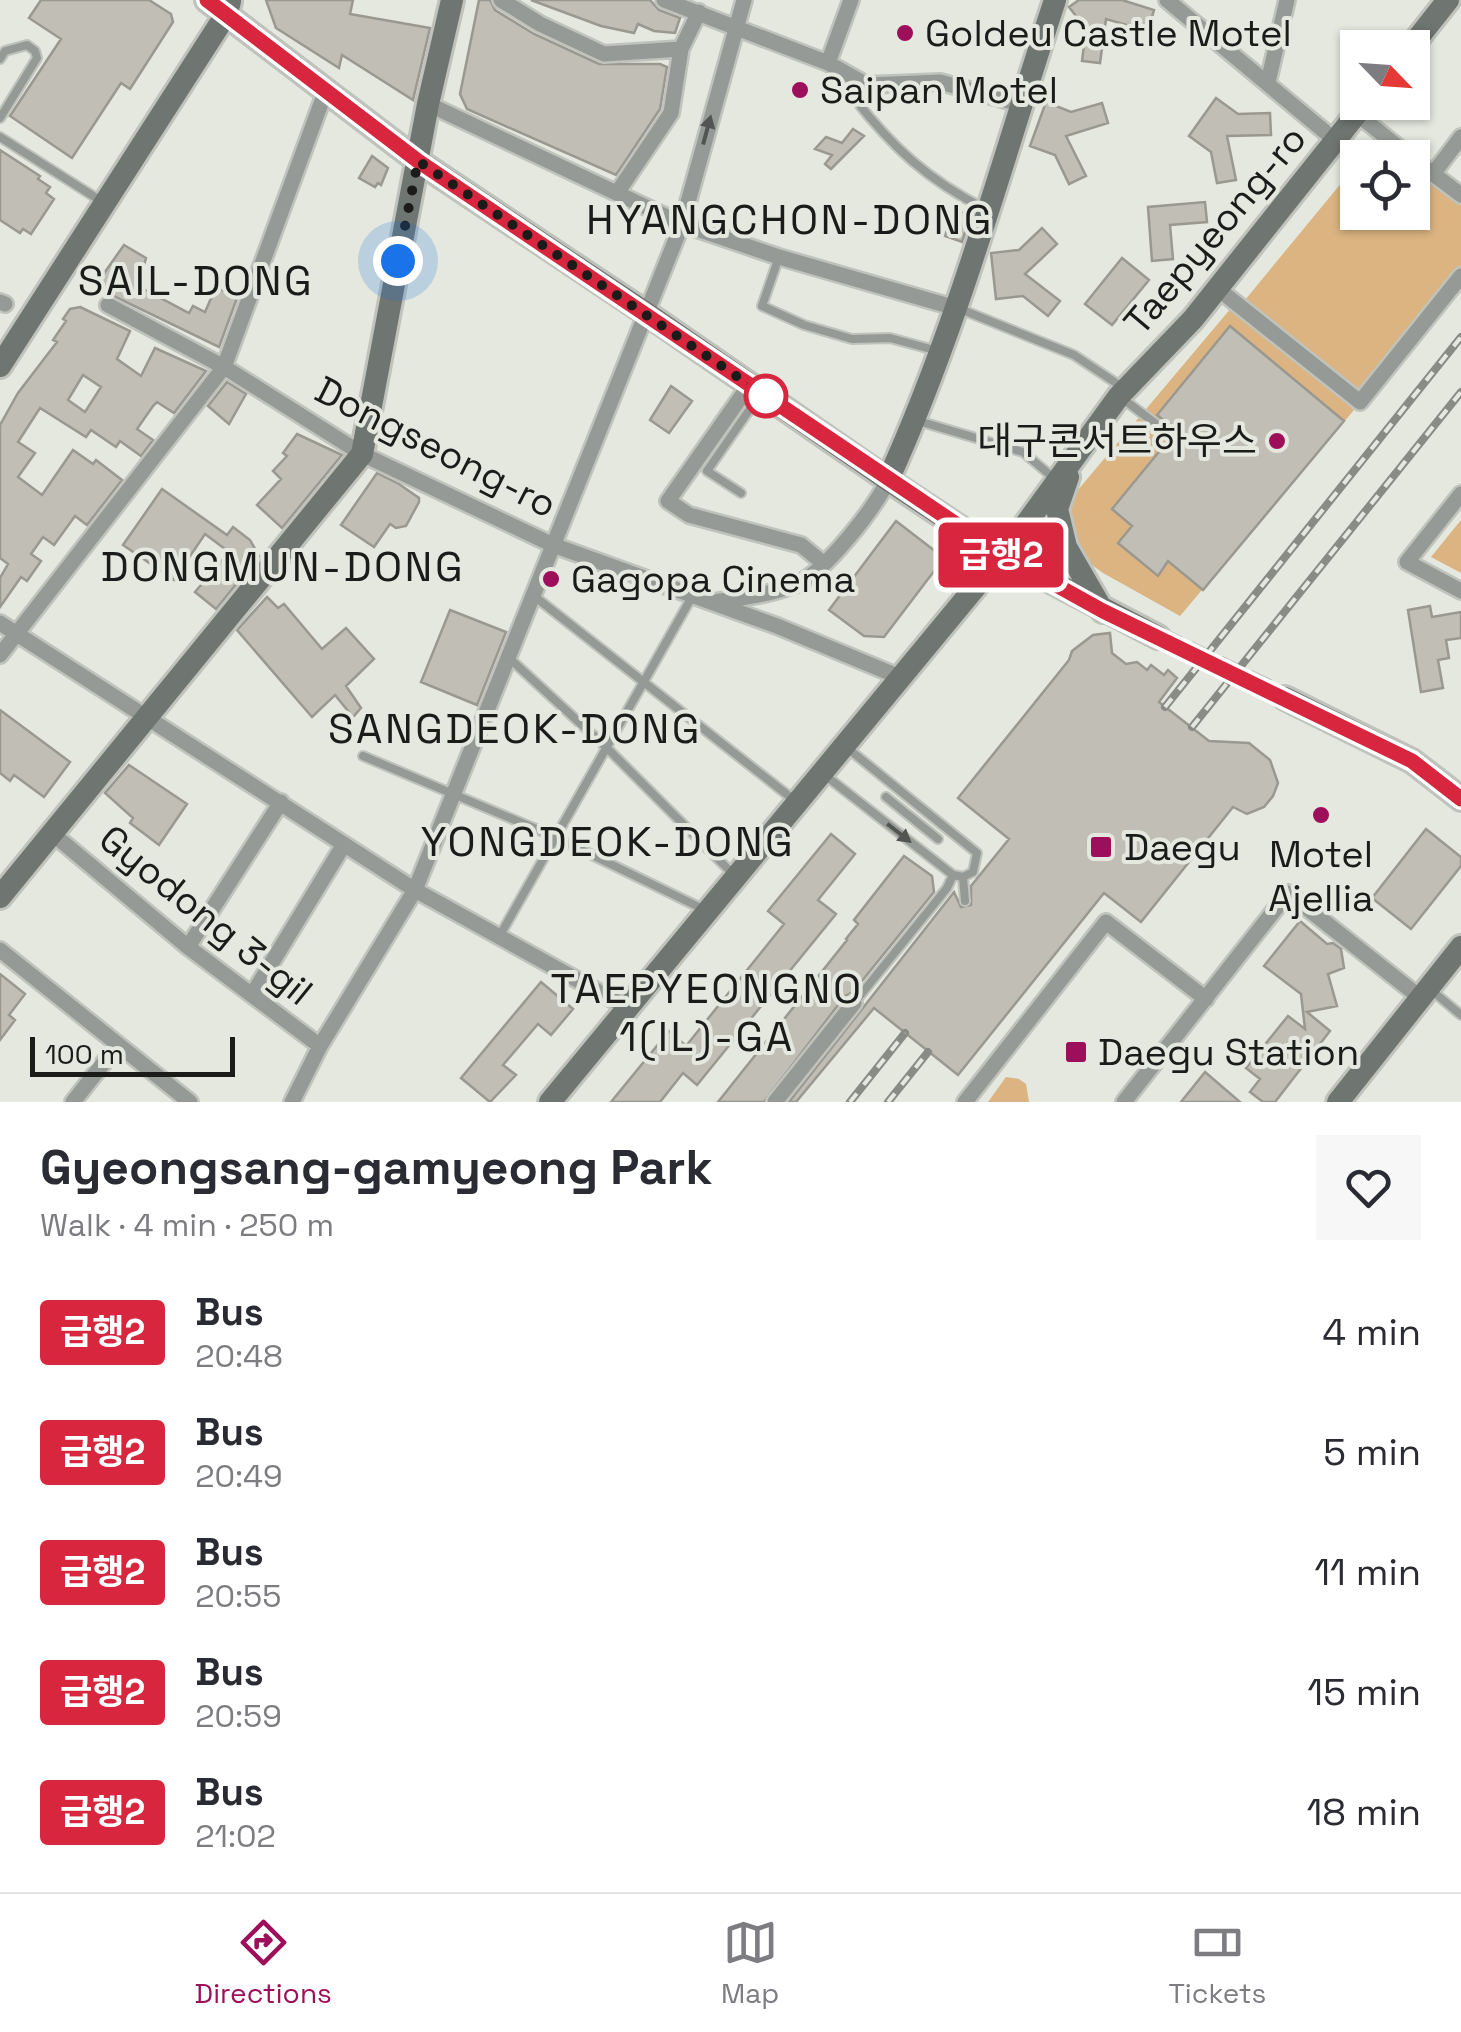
<!DOCTYPE html>
<meta charset="utf-8">
<style>
body{margin:0;font-family:"Space Grotesk","Noto Sans KR",sans-serif;background:#f7f7f7;color:#2b2b33;height:100vh;display:flex;flex-direction:column;font-size:38px;white-space:nowrap}
*{box-sizing:border-box;margin:0}
p{font-size:32px;color:#7c7c81}
.icon{flex:none;width:55px;height:55px;fill:none;stroke:currentColor;stroke-width:2;stroke-linecap:round;stroke-linejoin:round}
.map{position:relative;height:1102px;overflow:hidden}
.side{display:flex;flex-direction:column;background:#fff;flex:1}
.side>*{flex:none}
.badge{padding:0 20px;border-radius:8px;font-size:35px;line-height:65px}
.needle{width:65px;rotate:115deg}
.fabs{position:absolute;left:1340px;top:30px;display:grid;gap:20px}
.fabs a{display:grid;place-items:center;width:90px;height:90px;border-radius:0px;background:#fff;box-shadow:0 2px 8px #0004;font-size:50px}
.scale{position:absolute;left:30px;bottom:25px;width:205px;box-sizing:border-box;padding-left:10px;border:5px solid #1b1c19;border-top:0;font-size:28px;line-height:35px;white-space:nowrap;color:#1b1c19;-webkit-text-stroke:8px #e4e8de;paint-order:stroke}
.you{position:absolute;width:50px;height:50px;margin:-25px;border:8px solid #fff;border-radius:50%;background:#1a73e8;box-shadow:0 0 0 15px #1a73e833}
.map>.badge{position:absolute;translate:-50% -50%;box-shadow:0 0 0 5px #fff}
.round{display:grid;place-items:center;flex:none;width:105px;height:105px;border-radius:0px;background:#f7f7f7}
.headline{display:flex;align-items:center;justify-content:space-between;height:170px;padding:0 40px}
h1{font-size:48px;font-weight:600;line-height:75px}
ul{padding:0;list-style:none}
li{display:flex;align-items:center;gap:30px;height:120px;padding:0 40px}
li div{flex:1}
li b{display:block;font-size:38px}
li em{font-style:normal}
li .badge{min-width:110px;font-weight:700;text-align:center}
.menu{display:flex;justify-content:space-around;align-items:center;height:140px;border-top:2px solid #e1e1e2;background:#fff;font-size:28px;color:#7c7c81}
.menu a{display:grid;justify-items:center;gap:5px}
.menu .active{color:#9d0e5b}
.map>svg:first-child{display:block}
.green{fill:#dbb481}
.building{fill:#c1bfb5;stroke:#9a988f;stroke-width:2.5;fill-rule:evenodd}
.lines{fill:none;stroke-linecap:round;stroke-linejoin:round}
.secondary-tunnel{stroke:#bcbfb7;stroke-width:22;stroke-dasharray:22 11;stroke-linecap:butt}
.lane-casing{stroke:#c0c3bb;stroke-width:12}
.street-casing{stroke:#c0c3bb;stroke-width:20}
.secondary-casing{stroke:#c0c3bb;stroke-width:28}
.lane{stroke:#969a97;stroke-width:8}
.street{stroke:#969a97;stroke-width:15}
.secondary{stroke:#6f7570;stroke-width:22}
.rail-casing{stroke:#898c85;stroke-width:8}
.rail{stroke:#e4e8de;stroke-width:4;stroke-dasharray:11;stroke-linecap:butt}
.oneway{fill:#525552}
.line-casing{stroke:#fff;stroke-width:22}
.line{stroke:#d7263d;stroke-width:15}
.walk{stroke:#1b1c19;stroke-width:10;stroke-dasharray:0 18}
.poi-dot{fill:#9d0e5b;stroke:#e4e8de;stroke-width:4}
.stop-dot{fill:#fff;stroke:#d7263d;stroke-width:5}
.labels{text-anchor:middle;dominant-baseline:central;stroke-width:8;stroke-linejoin:round;paint-order:stroke}
.poi-label{font-size:38px;fill:#1b1c19;stroke:#e4e8de;text-anchor:start}
.street-label{font-size:38px;fill:#1b1c19;stroke:#e4e8de}
.quarter-label{font-size:42px;letter-spacing:2.5px;fill:#1b1c19;stroke:#e4e8de}
</style>
<div class="map">
<svg width="1461" height="1102" viewBox="0 0 1461 1102">
<rect width="100%" height="100%" fill="#e4e8de"/>
<path class="green" d="M1412,158l49,37v81l-101,126 -120,-96 117,-142 1,48h54z
M1232,307l122,103 -174,206 -77,-43 -21,-15 -17,-35 7,-26z
M1461,520v53l-30,-16z
M1006,1077l13,2 7,5 3,18h-41z"/>
<path class="building" d="M41,0h108l22,14 2,8 -43,67 -9,-6 -49,75 -62,-42 51,-77 -32,-21z
M266,0h87l-3,14 80,14 -17,72 -71,-45 -3,13 -63,-40z
M479,0h11l5,10 39,24 65,30h61l7,3 -7,42 -44,66 -149,-66 -7,-15z
M531,0h119l9,10 21,8 -5,15 -21,-2 -16,-7 -4,9 -33,-7z
M1079,0h43l32,10 -6,21 -42,-12 -6,44 -18,-2 4,-32 -17,-22z
M1216,98l22,16 32,-1 1,22 -44,1 9,44 -19,3 -6,-31 -22,-16z
M1046,102l25,10 31,-9 6,20 -42,13 20,40 -17,8 -14,-29 -25,-9z
M853,129l11,7 -33,33 -6,-5 7,-9 -17,-6 11,-12 16,6z
M0,150l40,26 -2,3 12,8 -4,6 8,6 -23,35 -8,-5 -3,4 -20,-13z
M372,156l16,12 -7,17 -3,-2 -3,4 -16,-9z
M1205,202l2,20 -37,3 3,34 -21,2 -4,-54z
M953,210l18,5 -9,27 -17,-6z
M1042,228l15,16 -32,30 35,27 -12,15 -25,-20 -27,3 -5,-46 28,-3z
M124,245l22,13 -8,28 51,27 4,-7 12,6 11,-25 21,11 -18,49 -116,-56 -3,-12z
M1122,258l27,22 -37,45 -27,-21z
M80,307l50,24 -13,28 24,17 14,-28 51,23 -32,42 -17,-11 -4,4 -16,23 16,11 -12,16 -21,-15 -4,6 -25,-17 -5,7 -46,-29 -22,34 17,11 -17,24 24,18 31,-45 20,14 3,-4 26,20 -35,45 -12,-9 -21,29 -11,-8 -12,17 10,7 -14,20 -6,-4 -21,30v-29l8,-14 -8,-6v-133l18,-32 39,-51 -4,-2 13,-19 -3,-2 7,-10zM83,375l18,12 -16,25 -17,-12z
M1230,326l114,95 -141,169 -35,-29 -10,15 -40,-33 14,-17 -20,-17 55,-67 7,1 4,-3 -1,-9 -20,-16z
M227,382l19,12 -17,30 -21,-18z
M671,386l21,15 -23,32 -19,-13z
M297,434l45,21 -60,73 -25,-23 24,-26 -8,-8 14,-15 -4,-3z
M377,473l22,11 20,14v4l-13,24 -10,2 -6,-4 -16,23 -33,-22z
M162,489l65,46 6,-8 17,13 9,16 -43,53 -21,-17 34,-40 -24,-18 -31,46 -51,-35z
M896,521l48,37 -60,79 -20,-1 -35,-26z
M267,597l11,11 6,-4 38,45 24,-21 28,31 -28,27 15,22 -8,9 -18,-22 -23,22 -75,-87z
M1430,606l2,11 29,-5v26l-15,2 3,18 -11,2 5,28 -22,4 -13,-82z
M450,610l56,22 -29,73 -56,-23z
M1110,633l2,20 14,11 11,-2 10,8 4,-5 13,10 4,-5 9,8 -18,24 50,39 40,2 21,17 8,23 -5,13 -9,11 -17,7 -14,-7 -92,115 -37,-29 -146,182 -84,-67 -78,94h-7l165,-210 7,15 10,-2v-19l38,-47 -51,-41 111,-138 3,-9 21,-16z
M0,710l70,52 -26,35 -30,-22 -4,6 -10,-8z
M129,765l58,39 -28,41 -29,-22 3,-5 -28,-25z
M1426,829l35,28v9l-50,63 -39,-31z
M831,834l24,20 -37,46 18,14 -139,171 -14,-12 -23,29h-49l58,-71 17,15 98,-122 -16,-13z
M904,856l28,20 2,16 -81,100 -8,4 -81,106h-46l129,-162 -1,-1 12,-15 -4,-4z
M1300,921l27,23 6,-1 8,6 3,19 -16,6 9,32 -30,6 23,19 -55,71h-12l-13,-10 10,-13 -14,-11 42,-52 17,13 -4,-35 -37,-28z
M0,974l25,20 -16,21 6,5 -15,20z
M541,982l32,27 -22,26 -13,-11 -35,41 13,10 -26,27 -29,-24z
M1205,1072l35,30h-59z"/>
<g class="lines">
<path class="secondary-tunnel" d="M1158,637l127,61"/>
<g class="lane-casing">
<path id="lane" d="M0,59l5,-8 22,-6 8,6 2,7 -37,60
M854,98c39,50 74,82 131,111
M0,137l101,64
M779,257l-17,49 42,19 48,14 38,-1 48,13
M960,309l114,46 48,32
M1123,399l49,37
M915,420l108,32 33,28
M741,493l-34,-22 52,-75
M534,596l260,204
M508,657l98,90 126,126
M363,756l192,81 148,72
M826,776l127,99 10,2 10,-5 4,-19 -131,-106
M886,797l52,42
M963,877l2,24
M499,937l194,-342
M1430,989l31,26
M854,1003l93,-115 6,-13"/>
</g>
<g class="street-casing">
<path id="street" d="M501,0l39,24 64,30 77,-5
M664,0l164,63 39,22 73,-3 80,22
M1167,0l169,141
M828,63l23,-63
M1268,82l19,-82
M428,104l254,120 97,33 177,51
M1357,114l55,44
M1412,158l49,37
M1433,174l28,-37
M617,193l54,-80 10,-64 18,-37
M1217,288l143,114 101,-126
M0,302l5,2
M108,305l116,62 138,87 191,91 224,81 125,52
M750,384l-82,117 21,14 112,30 22,18
M1461,494l-54,68 54,29
M713,602c28,-4 57,-7 84,-18 28,-12 78,-76 91,-104
M0,623l415,267 211,117
M0,655l224,-288 102,-277
M53,834l135,113 132,99
M188,947l93,-145
M0,950l190,152
M252,995l91,-149
M73,1102l44,-56
M292,1102l28,-56 95,-156 267,-666 62,-224
M775,1102l79,-99
M965,1102l141,-180 100,77
M1124,1102l164,-209 134,106"/>
</g>
<g class="secondary-casing">
<path id="secondary" d="M207,0l211,161 228,152 242,167 113,75 157,82
M1410,48l38,-48
M0,366l227,-353 3,-12
M1068,477l-11,32 9,38 37,64
M888,480c70,-154 114,-319 167,-480
M1285,698l127,63 49,38
M0,897l362,-443 66,-350 24,-104
M550,1102l465,-563 104,-143 74,-77 173,-217
M1338,1102l123,-155"/>
</g>
<use href="#lane" class="lane"/>
<use href="#street" class="street"/>
<use href="#secondary" class="secondary"/>
<g class="rail-casing">
<path id="rail" d="M1165,707l296,-370
M1192,727l269,-335
M850,1102l55,-69
M888,1102l40,-50"/>
</g>
<use href="#rail" class="rail"/>
</g>
<defs><path id="oneway-solid" d="M-6-.8H1V-3.2L6.5 0L1 3.2V.8H-6Z" transform="scale(2.5)"/></defs>
<g class="oneway">
<use href="#oneway-solid" transform="translate(707 130) rotate(-75)"/>
<use href="#oneway-solid" transform="translate(899 833) rotate(38)"/>
</g>
<g class="lines">
<g class="line-casing">
<path id="line" d="M207,0l211,161 584,394 101,56 309,150 49,38"/>
</g>
<use href="#line" class="line"/>
<path class="walk" d="M398,261l20,-100 348,235"/>
</g>
<g class="poi-dot">
<circle cx="905" cy="33" r="10"/>
<circle cx="800" cy="90" r="10"/>
<circle cx="1277" cy="441" r="10"/>
<circle cx="551" cy="579" r="10"/>
<circle cx="1321" cy="815" r="10"/>
<rect x="1089" y="835" width="24" height="24" rx="5"/>
<rect x="1064" y="1040" width="24" height="24" rx="5"/>
</g>
<circle class="stop-dot" cx="766" cy="396" r="20"/>
<g class="labels">
<g class="poi-label">
<text x="925" y="33">Goldeu Castle Motel</text>
<text x="820" y="90">Saipan Motel</text>
<text x="1257" y="441" text-anchor="end">대구콘서트하우스</text>
<text x="571" y="579">Gagopa Cinema</text>
<text x="1124" y="847">Daegu</text>
<text x="1321" y="854" text-anchor="middle">Motel<tspan x="1321" dy="44">Ajellia</tspan></text>
<text x="1098" y="1052">Daegu Station</text>
</g>
<g class="street-label">
<text transform="translate(1215 230) rotate(-50)">Taepyeong-ro</text>
<text transform="translate(436 447) rotate(27)">Dongseong-ro</text>
<text transform="translate(206 915) rotate(39)">Gyodong 3-gil</text>
</g>
<g class="quarter-label">
<text x="790" y="219">HYANGCHON-DONG</text>
<text x="196" y="280">SAIL-DONG</text>
<text x="283" y="566">DONGMUN-DONG</text>
<text x="515" y="728">SANGDEOK-DONG</text>
<text x="608" y="841">YONGDEOK-DONG</text>
<text x="707" y="988">TAEPYEONGNO<tspan x="707" dy="48">1(IL)-GA</tspan></text>
</g>
</g>
</svg>
<div class="fabs">
<a><svg class="needle" viewBox="-14 -14 28 28"><path d="M0-13l5 13h-10z" fill="#e53935"/><path d="M0 13l5-13h-10z" fill="#7c7c81"/></svg></a>
<a><svg class="icon" aria-label="locate" viewBox="0 0 24 24"><circle cx="12" cy="12" r="6"/><path d="M12 2v4M12 18v4M2 12h4M18 12h4"/></svg></a>
</div>
<div class="scale">100 m</div>
<div class="you" style="left:398px;top:261px"></div>
<b class="badge" style="left:1001px;top:555px;background:#d7263d;color:#fff">급행2</b>
</div>
<section class="side">
<div class="headline"><div><h1>Gyeongsang-gamyeong Park</h1><p>Walk · 4 min · 250 m</p></div><a class="round"><svg class="icon" aria-label="heart" viewBox="0 0 24 24"><path d="M12 20l-8-8c-3-5 5-10 8-4 3-6 11-1 8 4z"/></svg></a></div>
<ul>
<li><span class="badge" style="background:#d7263d;color:#fff">급행2</span><div><b>Bus</b><p>20:48</p></div><em>4 min</em></li>
<li><span class="badge" style="background:#d7263d;color:#fff">급행2</span><div><b>Bus</b><p>20:49</p></div><em>5 min</em></li>
<li><span class="badge" style="background:#d7263d;color:#fff">급행2</span><div><b>Bus</b><p>20:55</p></div><em>11 min</em></li>
<li><span class="badge" style="background:#d7263d;color:#fff">급행2</span><div><b>Bus</b><p>20:59</p></div><em>15 min</em></li>
<li><span class="badge" style="background:#d7263d;color:#fff">급행2</span><div><b>Bus</b><p>21:02</p></div><em>18 min</em></li>
</ul>
</section>
<nav class="menu">
<a class="active"><svg class="icon" aria-label="directions" viewBox="0 0 24 24"><path d="M12 3l9 9-9 9-9-9zM9 14v-3h6M13 9l2 2-2 2"/></svg>Directions</a>
<a><svg class="icon" aria-label="map" viewBox="0 0 24 24"><path d="M3 6l6-2 6 2 6-2v14l-6 2-6-2-6 2zM9 4v14M15 6v14"/></svg>Map</a>
<a><svg class="icon" aria-label="tickets" viewBox="0 0 24 24"><path d="M3 7h18v10H3zM15 7v10"/></svg>Tickets</a>
</nav>
